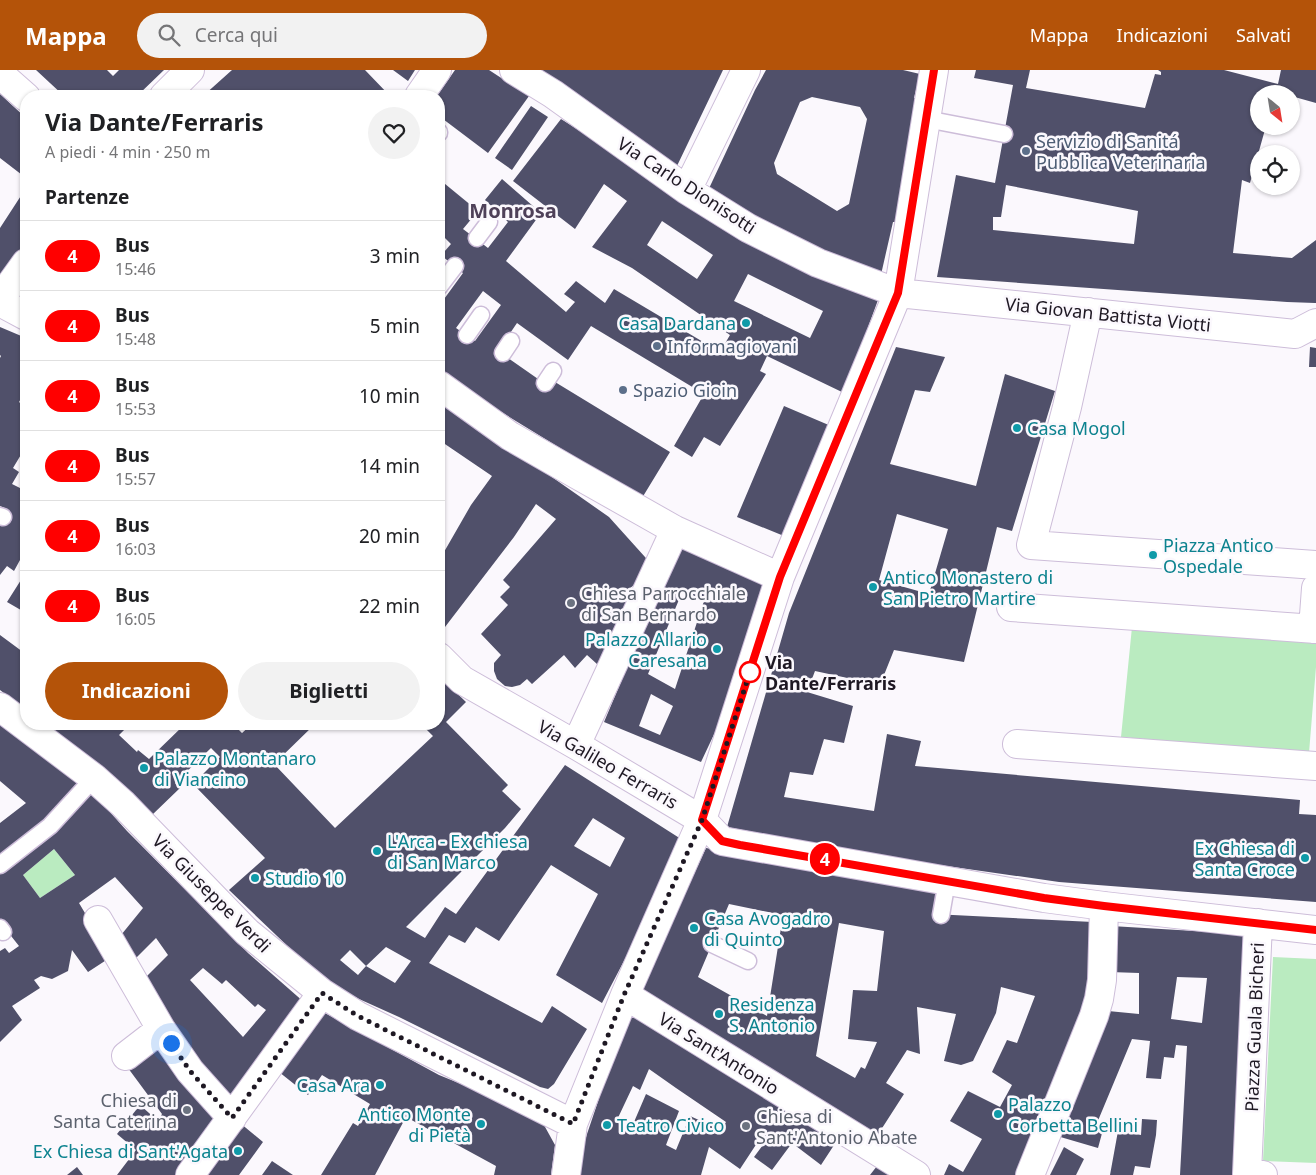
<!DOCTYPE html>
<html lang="it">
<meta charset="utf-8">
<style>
body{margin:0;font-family:"Noto Sans",sans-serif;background:#f2f2f2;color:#202124;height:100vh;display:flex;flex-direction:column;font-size:19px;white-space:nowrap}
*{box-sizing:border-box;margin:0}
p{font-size:16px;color:#757577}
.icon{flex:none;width:28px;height:28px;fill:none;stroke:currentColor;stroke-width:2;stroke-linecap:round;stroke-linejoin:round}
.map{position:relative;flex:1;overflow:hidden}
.panel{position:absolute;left:20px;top:20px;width:425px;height:640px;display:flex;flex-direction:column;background:#fff;border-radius:20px;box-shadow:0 1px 4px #0004}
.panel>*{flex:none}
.badge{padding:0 10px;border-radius:16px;font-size:18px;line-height:32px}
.needle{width:32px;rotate:150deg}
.controls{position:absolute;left:1250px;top:15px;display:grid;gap:10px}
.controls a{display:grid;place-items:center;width:50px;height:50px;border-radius:50%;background:#fff;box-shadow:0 1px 4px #0004;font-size:25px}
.you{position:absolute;width:25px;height:25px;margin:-12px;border:4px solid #fff;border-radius:50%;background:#1a73e8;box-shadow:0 0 0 8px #1a73e833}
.map>.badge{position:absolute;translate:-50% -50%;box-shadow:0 0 0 2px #fff}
h2{padding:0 25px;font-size:19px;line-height:45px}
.round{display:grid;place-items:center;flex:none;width:52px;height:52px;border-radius:26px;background:#f2f2f2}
.overview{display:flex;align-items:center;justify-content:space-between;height:85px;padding:0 25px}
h1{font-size:24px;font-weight:700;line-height:38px}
.action{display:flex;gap:10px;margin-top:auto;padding:10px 25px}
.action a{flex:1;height:58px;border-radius:30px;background:#b45309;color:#fff;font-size:20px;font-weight:700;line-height:58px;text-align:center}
.action a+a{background:#f2f2f2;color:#202124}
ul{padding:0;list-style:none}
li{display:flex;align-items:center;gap:15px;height:70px;padding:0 25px;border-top:1px solid #e0e0e0}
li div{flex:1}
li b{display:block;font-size:19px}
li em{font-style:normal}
li .badge{min-width:55px;font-weight:700;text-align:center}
header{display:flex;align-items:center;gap:30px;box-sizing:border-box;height:70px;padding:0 25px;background:#b45309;color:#fff}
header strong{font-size:24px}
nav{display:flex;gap:28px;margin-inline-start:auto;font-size:18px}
.search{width:350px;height:45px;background:#f2f2f2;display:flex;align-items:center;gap:12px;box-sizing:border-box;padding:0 18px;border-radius:28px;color:#757577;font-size:19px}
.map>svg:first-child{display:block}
.green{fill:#baebc0}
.building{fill:#50506a;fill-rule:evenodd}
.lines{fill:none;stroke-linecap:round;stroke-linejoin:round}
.lane-casing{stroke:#cdbdd9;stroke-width:19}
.street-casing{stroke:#cdbdd9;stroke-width:30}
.lane{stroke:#fff;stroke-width:16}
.street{stroke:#fff;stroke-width:28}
.line-casing{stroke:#fff;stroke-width:11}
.line{stroke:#f00;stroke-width:8}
.walk{stroke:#1e1823;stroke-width:5;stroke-dasharray:0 9}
.service-dot{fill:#5c6f8a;stroke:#fbf8fd;stroke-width:2}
.culture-dot{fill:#0f9aa8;stroke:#fbf8fd;stroke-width:2}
.worship-dot{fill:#6b7280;stroke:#fbf8fd;stroke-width:2}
.stop-dot{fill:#fff;stroke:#f00;stroke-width:2.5}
.labels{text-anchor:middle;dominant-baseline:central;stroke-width:5;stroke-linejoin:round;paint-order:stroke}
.service-label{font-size:18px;fill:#4e5e75;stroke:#fbf8fd;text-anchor:start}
.street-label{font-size:18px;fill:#1e1823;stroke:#fbf8fd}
.culture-label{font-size:18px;fill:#0d838f;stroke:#fbf8fd;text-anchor:start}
.worship-label{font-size:18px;fill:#5b616d;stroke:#fbf8fd;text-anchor:start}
.stop-label{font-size:18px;font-weight:bold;fill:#1e1823;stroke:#fbf8fd;text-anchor:start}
.quarter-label{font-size:20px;font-weight:bold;fill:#4f4159;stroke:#fbf8fd}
</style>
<header>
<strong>Mappa</strong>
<div class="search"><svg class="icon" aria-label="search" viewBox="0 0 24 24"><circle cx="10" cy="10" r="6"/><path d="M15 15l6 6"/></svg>Cerca qui</div>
<nav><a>Mappa</a><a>Indicazioni</a><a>Salvati</a></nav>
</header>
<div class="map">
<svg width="1316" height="1105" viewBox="0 0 1316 1105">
<rect width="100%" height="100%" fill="#fbf8fd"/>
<path class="green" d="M1132,557l184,15v25l-7,86 -188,-16z
M54,779l21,26 -35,23 -17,-23z
M1273,887l43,2v204l-53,-2z"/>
<path class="building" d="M36,0h71l6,6 6,-6h45l-27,26h-73z
M232,0h133l25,26h-187z
M393,0h22l-7,11z
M455,0h34l40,26 -41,57 -49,-37v-20h-2z
M530,0h193l-47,98z
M766,0h137l17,4 -6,24h7l-21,124h-7l-13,57 -175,-82 50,-107zM812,27l48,10 7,12 -18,85 -12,7 -60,-37 -3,-11 26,-61z
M976,0h54l-4,18 119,20 10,-34 6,1v-3l-3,-2h66l54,14 3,-14h35v33l-25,-7v-2h-9l-7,-2v2h-16v32h7l-16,57 -8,-3 -9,73 59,5 24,-18v63h-1l-28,-1 -350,-25 19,-102 39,8 18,-98 -39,-7zM1006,115l132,26 -4,33 -141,-14v-13h8z
M0,24l26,24v60l-26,-20z
M531,36l17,11 -36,53 -17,-12z
M561,49l120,76 197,105 -34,93 -77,-37 -7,15 6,3 -46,72 -16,-9 -12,20 -18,-11 30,-52 -113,-68 -23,34 -51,-37 -19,28 53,37 4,-6 115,70 -28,46 -203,-124v-68l24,-33 -21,-17 -3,4v-12l5,4 7,-8 -12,-12v-53l39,32 -15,18 25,19 20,-26 -23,-22 17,-21 39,34 -35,48 60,51 9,-10 -11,-8 12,-13 29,22 9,-14 106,63 10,-17 -98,-67 -40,-21 35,-46 -23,-17 -29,45 -62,-48zM662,151l51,34 -16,24 -50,-34zM748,204l75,37 -13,27 -76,-37zM483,221l18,14 -26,36 -19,-13z
M26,118v63l-26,37v-60z
M26,213v22l-13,-5z
M0,257l26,11v52l-7,12 7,6v41l-1,-1 -12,20 6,4 -7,12 14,7v58l-12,22 -7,-5 -7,9v-54l7,-12 -7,-3v-148l1,-2 -1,-1z
M896,277l49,10 -15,35 -15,-2 -25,74 86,22 29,-112 50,17 -43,140 -15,-4 -33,135 -70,-12 -14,35 -65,-14 -8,21 46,14 -9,37 -20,-4 -11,36 -23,-3 -6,25 90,14 13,-77 34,7 -6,25 385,34 -1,14 17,1v87l-257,-20 -161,-23 -171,-32 62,-214zM897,444l51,15 -19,65 -50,-14z
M1310,277l6,1v19h-7z
M439,328l170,119 45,50 -27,24 9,10 -16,33 -13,-2 -8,9 10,8 -12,15 -10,-9 -12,13 -11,-13 -32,29 -5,-5 -7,6 -8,2 -7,-1 -8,-7 -3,-8v-8l7,-8 -20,-21 27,-29 -8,-8 10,-10 -7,-7 53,-61 -20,-15 -22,33 -69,90 -6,-6v-74l5,5 27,-47 21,-29 -53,-36z
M784,336l47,20 -47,110 -47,-19z
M680,473l85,40 -40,128 -24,51 -97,-40zM683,520l21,11 -29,88 -27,-15zM651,624l22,12 -13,29 -21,-9z
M26,502v41l-19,-11z
M0,565l23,17 3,-7v65l-26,-20z
M439,606l27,26 -20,20 62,63 -6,6 19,18 -16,19 -99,99 19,11 20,-31 11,7 109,-149 116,74 -22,55 -57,109 -46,-28 42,-81 -47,-29 -52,76 -23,-14 -11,16 -16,-8 -20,28 113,60 10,-17 35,23 -33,55 -6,5 -8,-2 -141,-70 -40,-18 -38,-21 -92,-88 36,-32 -72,-74 27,-27 -9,-9 -36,35 5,5 -28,27 -107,-91h85l-11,11 18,17 1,-2 11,9 36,-35h48l9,9 10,-9h63l-41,40 61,64 98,-92 -12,-12h18zM593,748l32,20 -15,29 -36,-21zM386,877l25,14 -16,22 -29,-17 -8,9 -18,-15 10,-10 16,16z
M0,651l82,61 -33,42 -49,33v-34l26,-20 -26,-22z
M91,721l36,40 121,122 57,50 -74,100 -91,-120 28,-28 -12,-17 -26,26 -13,-24 26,-32 -28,-31 -36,26 32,54 -23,15 -16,-22 -4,21 -16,8 -11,-3 -7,4 6,8 -28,18 10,14 -22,22v-91l5,-3 4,5 10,-7 -19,-24v-48l53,-45zM54,779l21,26 -35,23 -17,-23zM203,898l19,16 4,-4 29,27 3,-3 8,6 -23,27 -53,-57z
M706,778l232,39 -5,27 160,8 -5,87 -25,61 -48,105h-71l5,-11 14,8 19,-33 -32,-18 18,-30 32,16 12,-22 -20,-13 15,-32 10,3 18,-47 -34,-9 -5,26 -23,48 -12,4 -17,-4 12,-47 -39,-7 3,47 -13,-4 -21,33 18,11 -27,42 -129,-82 -109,-60zM729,834l54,11 -16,101 -69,-39zM839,853l45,8 -7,60 -24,-1 -5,49 29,3 -12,27 -4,-2 -6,11 -39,-22z
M1111,856l134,8 -3,114 -9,127h-53l7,-129 -11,-1 -2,13 -10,-1 -3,22 -15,-1 4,-37 -18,-2 -35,84 7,3 -6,22 -41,-12 51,-125 31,3v-41l-29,-1zM1177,907l30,1 -5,45 -31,-4z
M323,942l116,63 100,41 16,29 -4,30h-57l2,-9 -90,-49 -31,58h-54l32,-52 5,3 12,-22 -48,-29 -14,20 -29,-23z
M632,944l206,125 -17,26 -29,-22 -20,27 -18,-13 14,-19 -5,-4 -23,35 -31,-22 -8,28h-121l3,-27 4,-14 21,-62zM649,999l27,19 50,34 -5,8 -31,-14 -14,34 -10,-5 13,-34 -33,-17 -15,35 -15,-7 17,-36 7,4z
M162,969l59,78 -40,58h-64l19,-25 -19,-16 23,-29 18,16 4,-7 -37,-50z
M1142,1049l15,1 -1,15 -6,33 -15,-2 -2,9h-23l8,-44 23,4z
M240,1053l23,19 -24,33h-38z
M1064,1077l20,12 -8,16h-26z
M272,1091l21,14h-31z
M877,1096l13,9h-20z
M77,1097l6,8h-16z"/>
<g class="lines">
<g class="lane-casing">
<path id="lane" d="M926,49l78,15
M439,62v1
M477,168l12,-16
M439,217l16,-21
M467,265l14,-20
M503,283l8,-12
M545,313l8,-12
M0,446l3,1
M0,795l50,-39 44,-48
M941,845l6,-34
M0,858l3,4
M712,874l36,17"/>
</g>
<g class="street-casing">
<path id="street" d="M514,0l39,24 134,96 61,38 70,35 80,30 397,41 21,-11
M0,4l26,23
M164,26l26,-26
M419,26l18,-26
M687,120l59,-120
M0,229l26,-36
M0,232l26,14
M1088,242l-21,95 -36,138 285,20
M439,315l71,51 66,38 99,56 105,47
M1011,537l305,22
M1313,559l3,-41
M439,587l23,23 114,65 126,75 20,21 322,57 60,8 212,24
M0,637l94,71 29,26 124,128 75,61 36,23 215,108
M1017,674l299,22
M576,675l99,-215
M98,850l63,109 29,42 42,47
M1258,853l-11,251 16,1
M625,925l291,180
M126,986l35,-27
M190,1105l132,-182
M566,1105l7,-51 52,-129 77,-175 78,-243 118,-284 36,-223
M1030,1105l64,-159 5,-17 3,-19 2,-74"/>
</g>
<use href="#lane" class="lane"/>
<use href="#street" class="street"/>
</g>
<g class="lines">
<g class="line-casing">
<path id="line" d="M934,0l-36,223 -118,284 -78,243 20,21 18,4 304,53 60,8 212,24"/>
</g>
<use href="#line" class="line"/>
<path class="walk" d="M171,973l19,28 42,47 90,-125 36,23 215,108 51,-129 78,-175 48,-148"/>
</g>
<g class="service-dot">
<circle cx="1026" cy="81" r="5"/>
<circle cx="657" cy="276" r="5"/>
<circle cx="623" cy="320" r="5"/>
</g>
<g class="culture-dot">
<circle cx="746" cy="253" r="5"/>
<circle cx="1017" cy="358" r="5"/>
<circle cx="1153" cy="485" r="5"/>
<circle cx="873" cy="517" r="5"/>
<circle cx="717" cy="579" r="5"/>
<circle cx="144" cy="698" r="5"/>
<circle cx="377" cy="781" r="5"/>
<circle cx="1305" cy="788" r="5"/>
<circle cx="255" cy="808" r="5"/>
<circle cx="694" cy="858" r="5"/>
<circle cx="719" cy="944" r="5"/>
<circle cx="380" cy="1015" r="5"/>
<circle cx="998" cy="1044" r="5"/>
<circle cx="481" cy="1054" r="5"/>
<circle cx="607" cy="1055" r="5"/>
<circle cx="238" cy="1081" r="5"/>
</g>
<g class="worship-dot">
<circle cx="571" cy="533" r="5"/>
<circle cx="187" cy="1040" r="5"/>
<circle cx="746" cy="1056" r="5"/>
</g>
<circle class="stop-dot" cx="750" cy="602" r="10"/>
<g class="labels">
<g class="service-label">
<text x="1036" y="71">Servizio di Sanitá<tspan x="1036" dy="21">Pubblica Veterinaria</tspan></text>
<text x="667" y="276">Informagiovani</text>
<text x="633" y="320">Spazio Gioin</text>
</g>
<g class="street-label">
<text transform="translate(687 115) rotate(33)">Via Carlo Dionisotti</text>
<text transform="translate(1108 244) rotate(6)">Via Giovan Battista Viotti</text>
<text transform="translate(608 694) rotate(30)">Via Galileo Ferraris</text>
<text transform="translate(212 823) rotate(45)">Via Giuseppe Verdi</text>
<text transform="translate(1254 957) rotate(-88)">Piazza Guala Bicheri</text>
<text transform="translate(719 983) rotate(32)">Via Sant'Antonio</text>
</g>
<g class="culture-label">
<text x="736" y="253" text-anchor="end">Casa Dardana</text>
<text x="1027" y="358">Casa Mogol</text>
<text x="1163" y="475">Piazza Antico<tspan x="1163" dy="21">Ospedale</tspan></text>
<text x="883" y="507">Antico Monastero di<tspan x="883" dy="21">San Pietro Martire</tspan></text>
<text x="707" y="569" text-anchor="end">Palazzo Allario<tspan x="707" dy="21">Caresana</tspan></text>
<text x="154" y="688">Palazzo Montanaro<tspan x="154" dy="21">di Viancino</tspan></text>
<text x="387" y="771">L'Arca - Ex chiesa<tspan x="387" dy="21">di San Marco</tspan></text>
<text x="1295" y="778" text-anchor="end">Ex Chiesa di<tspan x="1295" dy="21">Santa Croce</tspan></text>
<text x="265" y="808">Studio 10</text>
<text x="704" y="848">Casa Avogadro<tspan x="704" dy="21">di Quinto</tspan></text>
<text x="729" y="934">Residenza<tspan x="729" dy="21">S. Antonio</tspan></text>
<text x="370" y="1015" text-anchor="end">Casa Ara</text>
<text x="1008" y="1034">Palazzo<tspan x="1008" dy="21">Corbetta Bellini</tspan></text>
<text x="471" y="1044" text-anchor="end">Antico Monte<tspan x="471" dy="21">di Pietà</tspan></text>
<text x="617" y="1055">Teatro Civico</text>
<text x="228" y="1081" text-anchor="end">Ex Chiesa di Sant'Agata</text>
</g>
<g class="worship-label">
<text x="581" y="523">Chiesa Parrocchiale<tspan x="581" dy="21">di San Bernardo</tspan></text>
<text x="177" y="1030" text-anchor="end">Chiesa di<tspan x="177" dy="21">Santa Caterina</tspan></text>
<text x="756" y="1046">Chiesa di<tspan x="756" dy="21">Sant'Antonio Abate</tspan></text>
</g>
<g class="stop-label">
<text x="765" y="592">Via<tspan x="765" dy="21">Dante/Ferraris</tspan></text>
</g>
<g class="quarter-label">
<text x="513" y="140">Monrosa</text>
</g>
</g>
</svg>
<div class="controls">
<a><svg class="needle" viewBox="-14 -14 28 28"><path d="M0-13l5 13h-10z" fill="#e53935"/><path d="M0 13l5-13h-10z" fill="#757577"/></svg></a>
<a><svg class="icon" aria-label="locate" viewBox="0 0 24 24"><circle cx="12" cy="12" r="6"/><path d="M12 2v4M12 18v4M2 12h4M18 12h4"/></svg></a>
</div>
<div class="you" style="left:171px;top:973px"></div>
<b class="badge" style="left:825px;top:789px;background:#f00;color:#fff">4</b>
<section class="panel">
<div class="overview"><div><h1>Via Dante/Ferraris</h1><p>A piedi · 4 min · 250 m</p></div><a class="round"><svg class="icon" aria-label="heart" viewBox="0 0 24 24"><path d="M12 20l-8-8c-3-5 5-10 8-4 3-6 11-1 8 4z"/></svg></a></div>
<h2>Partenze</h2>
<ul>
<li><span class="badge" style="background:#f00;color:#fff">4</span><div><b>Bus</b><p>15:46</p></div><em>3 min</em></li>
<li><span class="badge" style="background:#f00;color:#fff">4</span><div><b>Bus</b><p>15:48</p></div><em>5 min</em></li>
<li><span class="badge" style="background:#f00;color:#fff">4</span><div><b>Bus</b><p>15:53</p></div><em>10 min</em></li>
<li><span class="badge" style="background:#f00;color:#fff">4</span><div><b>Bus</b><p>15:57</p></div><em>14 min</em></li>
<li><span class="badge" style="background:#f00;color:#fff">4</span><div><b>Bus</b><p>16:03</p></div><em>20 min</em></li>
<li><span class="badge" style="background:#f00;color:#fff">4</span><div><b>Bus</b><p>16:05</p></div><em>22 min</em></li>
</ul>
<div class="action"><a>Indicazioni</a><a>Biglietti</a></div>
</section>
</div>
